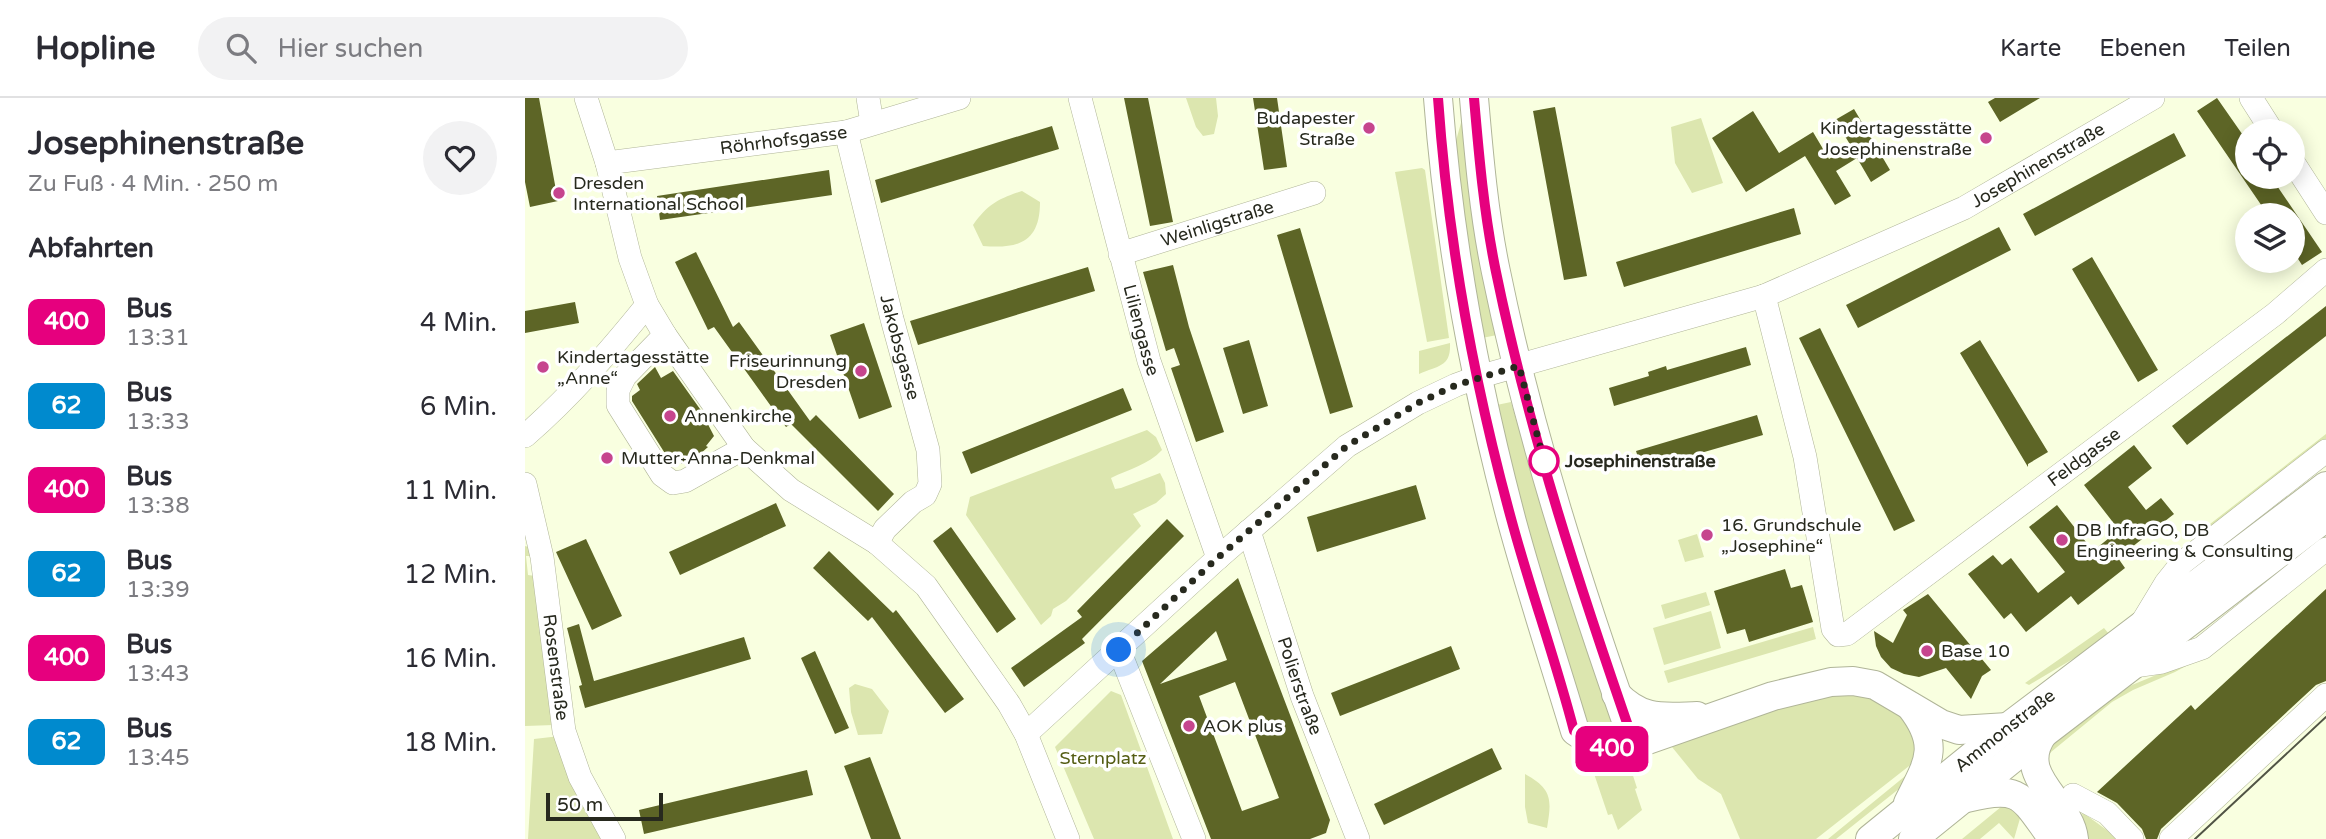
<!DOCTYPE html>
<html lang="de">
<meta charset="utf-8">
<style>
body{margin:0;font-family:"Varela Round",sans-serif;background:#f2f2f3;color:#2b2b33;height:100vh;display:flex;flex-direction:column;font-size:26px;white-space:nowrap}
*{box-sizing:border-box;margin:0}
p{font-size:23px;color:#7c7c81}
.icon{flex:none;width:38px;height:38px;fill:none;stroke:currentColor;stroke-width:2;stroke-linecap:round;stroke-linejoin:round}
.map{position:relative;flex:1;overflow:hidden}
.drawer{display:flex;flex-direction:column;background:#fff;width:525px}
.drawer>*{flex:none}
.badge{padding:0 14px;border-radius:10px;font-size:24px;line-height:46px}
.fabs{position:absolute;left:1710px;top:21px;display:grid;gap:14px}
.fabs a{display:grid;place-items:center;width:70px;height:70px;border-radius:50%;background:#fff;box-shadow:0 4px 18px #0003;font-size:35px}
.scale{position:absolute;left:21px;bottom:18px;width:117px;box-sizing:border-box;padding-left:7px;border:4px solid #27291e;border-top:0;font-size:19px;line-height:24px;white-space:nowrap;color:#27291e;-webkit-text-stroke:5px #fff;paint-order:stroke}
.you{position:absolute;width:35px;height:35px;margin:-18px;border:5px solid #fff;border-radius:50%;background:#1a73e8;box-shadow:0 0 0 10px #1a73e833}
.map>.badge{position:absolute;translate:-50% -50%;box-shadow:0 0 0 4px #fff}
h2{padding:0 28px;font-size:26px;line-height:63px}
.round{display:grid;place-items:center;flex:none;width:74px;height:74px;border-radius:37px;background:#f2f2f3}
.summary{display:flex;align-items:center;justify-content:space-between;height:119px;padding:0 28px}
h1{font-size:33px;font-weight:700;line-height:52px}
ul{padding:0;list-style:none}
li{display:flex;align-items:center;gap:21px;height:84px;padding:0 28px}
li div{flex:1}
li b{display:block;font-size:26px}
li em{font-style:normal}
li .badge{min-width:77px;font-weight:700;text-align:center}
header{display:flex;align-items:center;gap:42px;box-sizing:border-box;height:98px;padding:0 35px;background:#fff;border-bottom:2px solid #e1e1e2}
header strong{font-size:33px}
nav{display:flex;gap:38px;margin-inline-start:auto;font-size:24px}
.search{width:490px;height:63px;background:#f2f2f3;display:flex;align-items:center;gap:18px;box-sizing:border-box;padding:0 24px;border-radius:38px;color:#7c7c81;font-size:26px}
main{display:flex;flex:1;min-height:0}
.map>svg:first-child{display:block}
.green{fill:#dce6af}
.building{fill:#5d6526;fill-rule:evenodd}
.lines{fill:none;stroke-linecap:round;stroke-linejoin:round}
.minor-casing{stroke:#b0b598;stroke-width:24}
.major-casing{stroke:#b0b598;stroke-width:30}
.minor{stroke:#fff;stroke-width:23}
.major{stroke:#fff;stroke-width:28}
.tram{stroke:#515445;stroke-width:2}
.line-casing{stroke:#fff;stroke-width:16}
.line{stroke:#e6007e;stroke-width:10}
.walk{stroke:#27291e;stroke-width:7;stroke-dasharray:0 12.6}
.poi-dot{fill:#c6458e;stroke:#fff;stroke-width:2.5}
.stop-dot{fill:#fff;stroke:#e6007e;stroke-width:3.5}
.labels{text-anchor:middle;dominant-baseline:central;stroke-width:7;stroke-linejoin:round;paint-order:stroke}
.poi-label{font-size:18px;fill:#27291e;stroke:#fff;text-anchor:start}
.street-label{font-size:18px;fill:#27291e;stroke:#fff}
.stop-label{font-size:18px;font-weight:bold;fill:#27291e;stroke:#fff;text-anchor:start}
.park-label{font-size:18px;fill:#545d14;stroke:#fff}
</style>
<header>
<strong>Hopline</strong>
<div class="search"><svg class="icon" aria-label="search" viewBox="0 0 24 24"><circle cx="10" cy="10" r="6"/><path d="M15 15l6 6"/></svg>Hier suchen</div>
<nav><a>Karte</a><a>Ebenen</a><a>Teilen</a></nav>
</header>
<main>
<section class="drawer">
<div class="summary"><div><h1>Josephinenstraße</h1><p>Zu Fuß · 4 Min. · 250 m</p></div><a class="round"><svg class="icon" aria-label="heart" viewBox="0 0 24 24"><path d="M12 20l-8-8c-3-5 5-10 8-4 3-6 11-1 8 4z"/></svg></a></div>
<h2>Abfahrten</h2>
<ul>
<li><span class="badge" style="background:#e6007e;color:#fff">400</span><div><b>Bus</b><p>13:31</p></div><em>4 Min.</em></li>
<li><span class="badge" style="background:#008ace;color:#fff">62</span><div><b>Bus</b><p>13:33</p></div><em>6 Min.</em></li>
<li><span class="badge" style="background:#e6007e;color:#fff">400</span><div><b>Bus</b><p>13:38</p></div><em>11 Min.</em></li>
<li><span class="badge" style="background:#008ace;color:#fff">62</span><div><b>Bus</b><p>13:39</p></div><em>12 Min.</em></li>
<li><span class="badge" style="background:#e6007e;color:#fff">400</span><div><b>Bus</b><p>13:43</p></div><em>16 Min.</em></li>
<li><span class="badge" style="background:#008ace;color:#fff">62</span><div><b>Bus</b><p>13:45</p></div><em>18 Min.</em></li>
</ul>
</section>
<div class="map">
<svg width="1801" height="741" viewBox="0 0 1801 741">
<rect width="100%" height="100%" fill="#f9ffe0"/>
<path class="green" d="M661,0h30l2,18 -4,18 -11,2 -7,-9z
M941,7l36,229 -25,5 -27,-177z
M1176,20l22,65 -31,10 -17,-30 -4,-36z
M897,70l3,2 24,168 -22,4 -32,-170z
M497,93l18,11c0,40 -21,47 -57,44l-10,-21c15,-21 25,-26 49,-34z
M925,245c1,24 -11,22 -31,31v-23z
M986,304l30,104 81,236 -4,1 -32,-21 -40,-120 -54,-196z
M622,332l9,7 6,13c-14,15 -33,19 -51,28l4,11 6,-1 39,-15 5,10 1,11 -10,9 -23,11 8,12 -75,75 -13,8 -2,7 -10,9 -75,-110 4,-18z
M1801,336v7l-123,94 -2,-4z
M1172,436l7,23 -19,5 -7,-22z
M0,448l7,2v8h-6l2,19 7,1 19,149 -29,1z
M1181,494l4,13 -45,14 -4,-14z
M1186,513l10,37 -57,17 -11,-37z
M1288,529l3,12 -148,44 -4,-12z
M1579,530l5,6 -21,16 -59,35 -4,-2z
M1687,554l-37,20 -42,18 -21,12 -61,50 -9,13 10,-21 59,-46 21,-13z
M330,586l17,5 17,22 -7,23 -24,1 -7,-23 -2,-24z
M586,593l10,4 52,144h-79l-39,-92z
M1332,594l35,13 22,23 4,31 -102,80h-76l-19,-45 -23,-15 -26,-32 49,-24 89,-28z
M35,638l44,103h-76l6,-100z
M1061,652l41,7 10,31 -2,1 7,21 -24,20 -6,-16 -4,1z
M1390,670l-15,20 -64,51h-8z
M1000,676c27,15 27,25 22,54l-19,-5 -3,-16z
M1482,704l14,13 -7,24 -15,-16 -19,16h-18z
M1557,714l37,27h-34z"/>
<path class="building" d="M0,0h14l19,103 -28,6 -5,-25z
M599,0h24l25,124 -23,4z
M728,0h24l10,69 -23,3z
M1470,0h45l-40,24 -12,-20z
M1692,0l30,43v36h24l51,75 -20,13 -9,-14v-36h-25l-71,-104z
M1030,9l32,169 -23,4 -31,-169z
M1329,11l36,61 -19,12 -14,-24 -21,13 15,25 -16,9 -30,-49 -59,36 -34,-54 41,-27 26,42 34,-21 16,27 22,-13 -16,-26z
M527,28l7,23 -178,54 -6,-23z
M1649,35l12,23 -151,80 -12,-22z
M304,72l3,25 -172,25 -3,-24z
M1269,110l7,26 -177,53 -8,-25z
M1474,129l12,23 -153,78 -12,-23z
M775,130l53,179 -23,7 -53,-179z
M171,154l37,75 6,-5 71,99 6,-6 78,79 -16,17 -87,-87 -5,3 -72,-100 -6,3 -33,-68z
M1567,159l66,113 -20,12 -66,-113z
M648,167l16,62 35,105 -28,10 -25,-74 9,-3 -6,-17 -8,3 -23,-79z
M563,169l7,24 -177,54 -8,-24z
M50,204l4,21 -54,10v-22z
M1801,208v30l-139,109 -15,-19z
M339,225l28,84 -33,12 -29,-84z
M1295,230l95,193 -21,10 -95,-193z
M724,242l19,66 -25,8 -20,-66z
M1455,242l68,112 -20,12v3l-68,-114z
M1221,249l5,18 -137,41 -5,-18 40,-12 -1,-4 18,-6 1,4z
M130,269l6,11 12,-7 27,38 14,27 -8,10 2,1 -8,7 -19,10v-4l-10,3 -39,-62v-5l8,-6 -3,-6z
M598,290l9,22 -161,64 -9,-22z
M1232,317l6,20 -121,35 -6,-19z
M1609,347l18,23 -24,19 18,23 15,-12 13,16 -56,44 7,10 -47,37 -7,-9 -45,36 -15,-19 -7,6 -36,-45 25,-19 9,10 9,-7 27,35 27,-21 -36,-45 28,-22 36,46 26,-21 -35,-45z
M891,387l10,34 -109,33 -10,-35z
M251,405l10,23 -106,49 -11,-23z
M642,421l17,17 -102,103 3,4 -61,44 -13,-19 71,-51 -5,-6z
M426,429l65,92 -19,14 -64,-92z
M61,441l36,77 -30,14 -36,-78z
M304,453l64,62 3,-3 68,89 -19,14 -73,-96 -4,4 -55,-53z
M1260,471l6,19 11,-3 11,37 -64,20 -4,-13 -18,5 -13,-43z
M713,480l92,242 -4,13 -16,6h-99l-69,-178zM691,533l11,29 -67,24zM710,584l44,116 -37,13 -43,-115z
M1801,491v92l-10,4 -155,144 -4,10h-11l-4,-10 -25,-26 -20,-11 94,-87 4,5z
M1403,496l63,76 -9,6 -11,23 -25,-31 -27,9 -15,-3 -13,-6 -10,-11 -5,-11 -2,-15 19,12 14,-28 -4,-5z
M54,526l15,57 150,-44 7,22 -166,49 -6,-22 3,-1 -15,-57z
M926,548l9,23 -120,47 -9,-23z
M290,553l34,77 -14,6 -34,-76z
M967,650l10,21 -118,56 -10,-21z
M345,659l31,82h-30l-22,-60 -5,-13z
M282,672l6,25 -169,39 -5,-24z"/>
<g class="lines">
<g class="minor-casing">
<g id="minor">
<path d="M61,0l21,65 23,95 17,47 18,30 79,113 47,42 86,53 49,43 83,118 17,30 42,105"/>
<path d="M343,0l4,25"/>
<path id="s1" d="M555,0l69,263 69,197"/>
<path d="M1726,0l21,33"/>
<path id="s2" d="M321,34l46,187 36,131 2,34 -5,11 -12,7 -28,27 -8,14"/>
<path d="M1768,64l33,51"/>
<path id="s3" d="M82,65l239,-31 113,-34"/>
<path id="s4" d="M595,156l194,-61"/>
<path id="s5" d="M1239,198l41,161 28,172 5,6 9,-1 428,-320 51,-44"/>
<path d="M140,237l-40,41 -7,14v15l44,70 11,8 12,-2 59,-33"/>
<path d="M0,338c46,-40 84,-84 122,-131"/>
<path id="s6" d="M0,386l17,73 22,174 16,46 34,62"/>
<path id="s7" d="M724,433l53,165 56,143"/>
<path d="M1618,523l23,-38 16,-20 144,-112"/>
<path d="M594,552l75,189"/>
<path d="M1609,568l28,-4 40,-14 124,-99"/>
<path id="s8" d="M501,636l192,-176 129,-112 71,-43 38,-18 22,-8 286,-81 200,-88 189,-110"/>
<path d="M1548,697l34,18 25,26"/>
<path d="M1646,741l155,-144"/>
</g>
</g>
<g class="major-casing">
<g id="major">
<path d="M913,0c11,143 37,285 74,424 19,70 42,139 63,209l27,18 17,1 154,-54 58,-14 22,-1 22,4 66,39 18,6 49,-3"/>
<path d="M949,0c5,58 10,117 22,174 33,161 84,319 139,474"/>
<path d="M1091,596c26,27 46,23 81,22"/>
<path d="M1518,636c-30,43 27,66 31,105"/>
<path d="M1442,700c55,-14 55,-1 86,41"/>
<path d="M1383,705c20,-40 33,-57 3,-96"/>
<path id="s9" d="M1345,741l138,-112 318,-241"/>
<path d="M1388,741l130,-105 283,-217"/>
</g>
</g>
<use href="#minor" class="minor"/>
<use href="#major" class="major"/>
<path class="tram" d="M1670,741l131,-122"/>
</g>
<g class="lines">
<g class="line-casing">
<path id="line" d="M913,0c10,143 36,286 74,424 19,70 44,139 62,209 21,15 35,22 61,15 -54,-155 -106,-313 -139,-474 -12,-58 -17,-116 -22,-174"/>
</g>
<use href="#line" class="line"/>
<path class="walk" d="M594,552l95,-89 133,-115 71,-43 38,-18 63,-19 25,95"/>
</g>
<g class="poi-dot">
<circle cx="844" cy="30" r="7"/>
<circle cx="1461" cy="40" r="7"/>
<circle cx="34" cy="95" r="7"/>
<circle cx="18" cy="269" r="7"/>
<circle cx="336" cy="273" r="7"/>
<circle cx="145" cy="318" r="7"/>
<circle cx="82" cy="360" r="7"/>
<circle cx="1182" cy="437" r="7"/>
<circle cx="1537" cy="442" r="7"/>
<circle cx="1402" cy="553" r="7"/>
<circle cx="664" cy="628" r="7"/>
</g>
<circle class="stop-dot" cx="1019" cy="363" r="14"/>
<g class="labels">
<g class="poi-label">
<text x="830" y="20" text-anchor="end">Budapester<tspan x="830" dy="21">Straße</tspan></text>
<text x="1447" y="30" text-anchor="end">Kindertagesstätte<tspan x="1447" dy="21">Josephinenstraße</tspan></text>
<text x="48" y="85">Dresden<tspan x="48" dy="21">International School</tspan></text>
<text x="32" y="259">Kindertagesstätte<tspan x="32" dy="21">„Anne“</tspan></text>
<text x="322" y="263" text-anchor="end">Friseurinnung<tspan x="322" dy="21">Dresden</tspan></text>
<text x="159" y="318">Annenkirche</text>
<text x="96" y="360">Mutter-Anna-Denkmal</text>
<text x="1196" y="427">16. Grundschule<tspan x="1196" dy="21">„Josephine“</tspan></text>
<text x="1551" y="432">DB InfraGO, DB<tspan x="1551" dy="21">Engineering &amp; Consulting</tspan></text>
<text x="1416" y="553">Base 10</text>
<text x="678" y="628">AOK plus</text>
</g>
<g class="street-label">
<text stroke="none"><textPath href="#s3" startOffset="178">Röhrhofsgasse</textPath></text>
<text stroke="none"><textPath href="#s8" startOffset="1181">Josephinenstraße</textPath></text>
<text stroke="none"><textPath href="#s4" startOffset="102">Weinligstraße</textPath></text>
<text stroke="none"><textPath href="#s1" startOffset="240">Liliengasse</textPath></text>
<text stroke="none"><textPath href="#s2" startOffset="222">Jakobsgasse</textPath></text>
<text stroke="none"><textPath href="#s5" startOffset="653">Feldgasse</textPath></text>
<text stroke="none"><textPath href="#s6" startOffset="186">Rosenstraße</textPath></text>
<text stroke="none"><textPath href="#s7" startOffset="163">Polierstraße</textPath></text>
<text stroke="none"><textPath href="#s9" startOffset="173">Ammonstraße</textPath></text>
</g>
<g class="stop-label">
<text x="1040" y="363">Josephinenstraße</text>
</g>
<g class="park-label">
<text x="578" y="660">Sternplatz</text>
</g>
</g>
</svg>
<div class="fabs">
<a><svg class="icon" aria-label="locate" viewBox="0 0 24 24"><circle cx="12" cy="12" r="6"/><path d="M12 2v4M12 18v4M2 12h4M18 12h4"/></svg></a>
<a><svg class="icon" aria-label="layers" viewBox="0 0 24 24"><path d="M12 4l9 5-9 5-9-5zM3 14l9 5 9-5"/></svg></a>
</div>
<div class="scale">50 m</div>
<div class="you" style="left:594px;top:552px"></div>
<b class="badge" style="left:1087px;top:651px;background:#e6007e;color:#fff">400</b>
</div>
</main>
